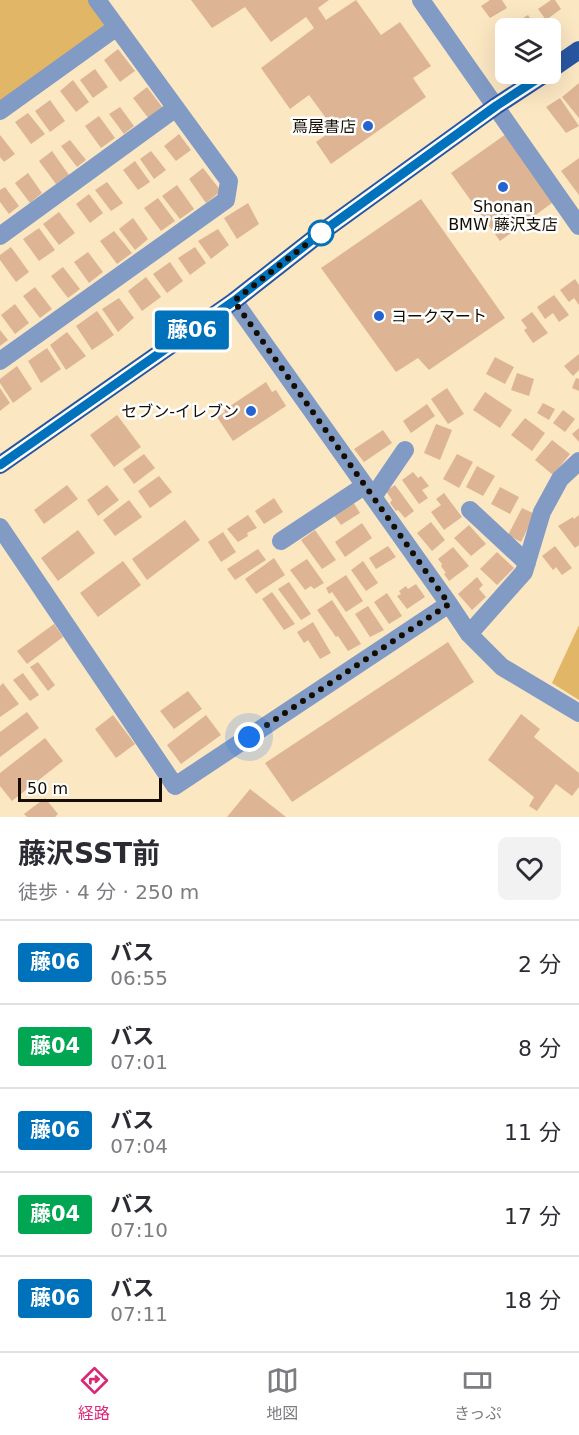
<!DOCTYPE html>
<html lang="ja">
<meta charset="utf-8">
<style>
body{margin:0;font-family:"DejaVu Sans","Noto Sans JP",sans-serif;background:#f2f2f3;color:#2b2b33;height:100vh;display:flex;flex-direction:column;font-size:22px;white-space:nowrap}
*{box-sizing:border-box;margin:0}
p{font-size:20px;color:#7c7c81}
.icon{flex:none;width:33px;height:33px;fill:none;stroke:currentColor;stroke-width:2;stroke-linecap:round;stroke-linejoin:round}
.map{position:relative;height:817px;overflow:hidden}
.side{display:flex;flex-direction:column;background:#fff;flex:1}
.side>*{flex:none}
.badge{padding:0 12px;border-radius:4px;font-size:21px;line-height:39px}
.tools{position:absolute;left:495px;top:18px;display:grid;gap:12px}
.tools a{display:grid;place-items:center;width:66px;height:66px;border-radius:9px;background:#fff;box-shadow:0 6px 24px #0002;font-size:30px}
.scale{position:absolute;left:18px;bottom:15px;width:144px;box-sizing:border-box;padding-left:6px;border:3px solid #160d01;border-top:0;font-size:16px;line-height:21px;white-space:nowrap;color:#160d01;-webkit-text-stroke:4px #fff;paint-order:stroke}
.you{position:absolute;width:30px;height:30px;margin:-15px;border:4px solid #fff;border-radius:50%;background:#1a73e8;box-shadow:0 0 0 9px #1a73e833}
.map>.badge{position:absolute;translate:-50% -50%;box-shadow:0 0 0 3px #fff}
.round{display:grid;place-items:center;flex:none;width:63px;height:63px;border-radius:9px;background:#f2f2f3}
.headline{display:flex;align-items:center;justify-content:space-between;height:102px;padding:0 18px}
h1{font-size:28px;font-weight:700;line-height:45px}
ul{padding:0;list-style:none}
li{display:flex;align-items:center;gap:18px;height:84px;padding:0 18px;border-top:2px solid #e1e1e2}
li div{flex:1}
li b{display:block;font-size:22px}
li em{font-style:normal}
li .badge{min-width:66px;font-weight:700;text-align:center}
.menu{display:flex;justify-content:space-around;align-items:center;height:84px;border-top:2px solid #e1e1e2;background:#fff;font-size:16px;color:#7c7c81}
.menu a{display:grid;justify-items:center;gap:3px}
.menu .on{color:#db2777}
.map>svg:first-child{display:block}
.green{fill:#e2b667}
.building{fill:#ddb594}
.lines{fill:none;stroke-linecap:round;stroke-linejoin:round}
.minor{stroke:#819bc5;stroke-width:18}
.major{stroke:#2956a1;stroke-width:18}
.line-casing{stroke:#fff;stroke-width:14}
.line{stroke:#0072bc;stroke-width:9}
.walk{stroke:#160d01;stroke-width:6;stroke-dasharray:0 10.8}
.poi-dot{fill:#2364d1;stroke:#fff;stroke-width:2}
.stop-dot{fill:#fff;stroke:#0072bc;stroke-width:3}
.labels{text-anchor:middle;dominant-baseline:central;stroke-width:5;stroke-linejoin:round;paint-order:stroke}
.poi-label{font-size:16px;fill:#160d01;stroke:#fff;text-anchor:end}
</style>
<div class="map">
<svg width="579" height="817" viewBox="0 0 579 817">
<rect width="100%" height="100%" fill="#fce7c3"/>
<path class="green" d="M0,0h97l20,27 -117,84z
M579,625v75l-27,-17z"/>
<path class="building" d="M191,0h138l-11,8 8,12 30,-20 25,35 19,-13 31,44 -18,12 13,19 -95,67 -15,-22 18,-13 -25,-34 -19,14 -29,-41 53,-40 -8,-11 -35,25 -26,-35 -33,21z
M490,0h12l5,8 -17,10 -9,-12z
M551,0h4l6,9 -15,11 -8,-11z
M528,15l7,11 -5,2h-14l-3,-4z
M118,49l17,22 -15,11 -16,-22z
M95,69l13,18 -15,11 -13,-18z
M73,80l16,22 -13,10 -16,-21z
M579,83v35l-17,-21z
M147,87l16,21 -14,11 -16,-21z
M560,98l19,28 -13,7 -20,-26z
M50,100l15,21 -15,11 -15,-21z
M120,107l14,19 -10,8 -15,-20z
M28,113l17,21 -14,10 -16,-22z
M99,116l16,22 -14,10 -16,-22z
M179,134l12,16 -15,11 -12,-15z
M506,134l50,66 -56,41 -49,-68z
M0,135l15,19 -11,8 -4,-5z
M70,140l16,20 -9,7 -16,-21z
M52,151l17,24 -13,9 -17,-23z
M151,151l15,19 -12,9 -14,-20z
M579,158v37l-18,-24z
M135,161l15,21 -12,8 -15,-20z
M203,168l18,23 -15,12 -17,-24z
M28,173l14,20 -12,10 -15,-20z
M107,182l16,21 -12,8 -16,-21z
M177,185l17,24 -14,10 -18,-23z
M5,187l14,19 -10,8 -9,-12v-12z
M89,194l14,19 -13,10 -14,-19z
M158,198l17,23 -14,10 -17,-23z
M421,199l84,119 -76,52 -11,-12 -22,14 -75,-104z
M248,203l11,21 -22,15 -13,-21z
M59,212l16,21 -16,12 -16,-21z
M133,218l15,21 -13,11 -16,-21z
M39,228l16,22 -16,11 -16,-22z
M218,229l11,16 -18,14 -13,-18z
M114,231l18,22 -15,11 -17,-23z
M11,247l18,25 -13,10 -16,-22v-5z
M195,247l11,16 -16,12 -12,-17z
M88,252l15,20 -14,11 -15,-21z
M170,262l13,19 -16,12 -14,-19z
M63,267l17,22 -12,9 -17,-22z
M146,277l15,20 -19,14 -14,-20z
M575,279l4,6v20l-5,-7 -5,4 -9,-12z
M35,287l17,22 -12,9 -17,-22z
M554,295l15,20 -10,7 -6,-9 -8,6 -8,-12z
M119,298l15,20 -16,14 -16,-23z
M15,304l14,19 -14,11 -14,-19z
M97,311l17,24 -22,15 -16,-24z
M532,312l16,21 -15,10 -9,-13 3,-2 -6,-8z
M0,330l8,10 -8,6z
M67,332l19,24 -20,14 -16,-25z
M47,348l14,21 -20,14 -13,-22z
M579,354v16l-6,6 -9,-10z
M495,357l19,10 -9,17 -19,-10z
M17,366l15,23 -19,14 -13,-20v-4z
M517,373l17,6 -5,17 -18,-6z
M576,378l3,1v12l-7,-3z
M266,382l6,10 4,-2 10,16 -53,35 -16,-24 8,-5 -1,-2z
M0,388l10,15 -10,8z
M447,388l17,26 -16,10 -17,-25z
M485,392l27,18 -12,18 -27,-18z
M543,403l12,6 -6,11 -12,-7z
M427,404l8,12 -24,17 -8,-12z
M563,410l12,9 -10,13 -12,-9z
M117,415l24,32 -27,20 -24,-32z
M525,418l20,15 -13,18 -21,-16z
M436,424l16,6 -12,30 -16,-7z
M579,428v14l-7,-8z
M383,430l9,13 -28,19 -10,-13z
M552,440l18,14 -17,21 -18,-15z
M144,454l11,14 -21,16 -11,-15z
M457,454l16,8 -14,26 -16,-9z
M477,466l18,10 -12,20 -17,-9z
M413,472l5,6 3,-2 8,10 -7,4 6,8 -9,6 -17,-24z
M159,476l13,16 -22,16 -12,-17z
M67,485l11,14 -34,25 -10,-14z
M107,485l12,15 -21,16 -11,-16z
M395,485l19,26 -9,7 -7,-8 -2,1 -6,-8 2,-3 -6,-9z
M500,487l19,10 -9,17 -19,-10z
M444,493l18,24 -18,13 -13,-18 10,-7 -5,-6z
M274,498l9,14 -19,12 -9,-13z
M129,500l13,17 -27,19 -12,-16z
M353,502l7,11 -19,12 -8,-11z
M522,508l13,6 -14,28 -13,-7z
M248,515l9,13 -10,5 1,3 -10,6 -11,-13z
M579,515v30l-4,3 -17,-22 15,-9 1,2z
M185,520l15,20 -53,40 -15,-21z
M431,522l14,18 -13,11 -15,-18z
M362,523l10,15 -27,19 -10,-15z
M469,525l17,19 -15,12 -17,-18z
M78,530l17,23 -37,28 -17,-23z
M315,530l21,30 -14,9 -21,-29z
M223,532l13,20 -15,10 -13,-20z
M388,546l8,11 -20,12 -7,-11z
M555,546l17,22 -10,7 -6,-8 -3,3 -11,-14z
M453,547l16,19 -20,15 -5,-7 2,-1 -5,-7 1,-2 -4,-5z
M258,549l8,11 -31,20 -8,-11z
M497,552l17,16 -17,17 -17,-16z
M274,558l11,17 -29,19 -11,-15z
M307,559l17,24 -10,6 -3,-3 -6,4 -15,-20z
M123,561l18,24 -43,32 -18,-24z
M363,561l15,22 -12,8 -15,-21z
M346,575l17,26 -17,11 -14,-20 -3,2 -3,-6z
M477,577l6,8 -4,4 7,8 -14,13 -14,-16z
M289,582l22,32 -10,6 -23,-31z
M416,584l9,13 -18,12 -10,-13 4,-2 -2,-3 7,-5 2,3z
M272,592l23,32 -11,6 -22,-31z
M387,593l15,23 -13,8 -15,-22z
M332,600l29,44 -13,7 -10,-15 -2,1 -19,-27z
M368,606l16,24 -14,7 -15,-23z
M313,622l18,31 -11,6 -12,-19 -4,3 -7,-11z
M54,624l9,13 -36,27 -10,-13z
M448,642l26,40 -182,120 -27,-39z
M38,662l17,23 -7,6 -18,-24z
M23,673l16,22 -9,6 -17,-21z
M3,683l16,21 -19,13v-31z
M188,691l14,18 -28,20 -14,-18z
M27,712l12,16 -39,29v-25z
M521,714l19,15 -6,8 45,36v14l-7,9 -16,-12 -19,27 -8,-5 5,-9 -46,-37z
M113,715l22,29 -19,14 -21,-29z
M206,715l15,20 -40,29 -14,-19z
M45,738l18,23 -51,40 -12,-15v-13z
M250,789l36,28h-59z
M45,798l13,16 -3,3h-28l-3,-3z"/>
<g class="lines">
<path class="minor" d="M421,0l158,226
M0,111l117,-84
M0,236l176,-128
M234,301l215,303 20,30 33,33 77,46
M0,361l226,-161 3,-19 -132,-181
M373,497l32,-47
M470,510l57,53
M0,527l175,259 274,-182
M281,541l83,-55
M469,634l55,-62 18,-60 18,-33 19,-18"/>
<path class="major" d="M550,70l29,-20
M0,465l234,-164 88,-69 174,-126 49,-32"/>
</g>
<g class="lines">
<g class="line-casing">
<path id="line" d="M0,465l234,-164 88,-69 174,-126 49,-32"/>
</g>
<use href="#line" class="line"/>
<path class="walk" d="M249,737l200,-133 -215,-303 88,-69 -1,1"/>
</g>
<g class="poi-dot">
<circle cx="368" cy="126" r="6"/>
<circle cx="503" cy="187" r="6"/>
<circle cx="379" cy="316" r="6"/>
<circle cx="251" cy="411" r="6"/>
</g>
<circle class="stop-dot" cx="321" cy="233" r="12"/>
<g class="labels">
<g class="poi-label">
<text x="356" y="126">蔦屋書店</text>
<text x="503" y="206" text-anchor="middle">Shonan<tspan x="503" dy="18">BMW 藤沢支店</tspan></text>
<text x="391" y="316" text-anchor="start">ヨークマート</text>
<text x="239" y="411">セブン-イレブン</text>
</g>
</g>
</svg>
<div class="tools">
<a><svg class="icon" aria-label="layers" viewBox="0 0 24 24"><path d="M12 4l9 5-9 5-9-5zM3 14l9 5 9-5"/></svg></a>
</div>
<div class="scale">50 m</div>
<div class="you" style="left:249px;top:737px"></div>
<b class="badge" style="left:192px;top:330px;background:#0072bc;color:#fff">藤06</b>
</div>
<section class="side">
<div class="headline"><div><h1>藤沢SST前</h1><p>徒歩 · 4 分 · 250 m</p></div><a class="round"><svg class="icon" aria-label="heart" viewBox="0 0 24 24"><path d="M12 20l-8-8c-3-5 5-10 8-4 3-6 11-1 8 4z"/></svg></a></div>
<ul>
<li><span class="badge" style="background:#0072bc;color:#fff">藤06</span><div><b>バス</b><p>06:55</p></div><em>2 分</em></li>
<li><span class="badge" style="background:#00a651;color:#fff">藤04</span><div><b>バス</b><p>07:01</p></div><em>8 分</em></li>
<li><span class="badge" style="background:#0072bc;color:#fff">藤06</span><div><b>バス</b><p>07:04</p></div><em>11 分</em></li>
<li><span class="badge" style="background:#00a651;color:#fff">藤04</span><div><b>バス</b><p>07:10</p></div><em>17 分</em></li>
<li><span class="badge" style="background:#0072bc;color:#fff">藤06</span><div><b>バス</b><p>07:11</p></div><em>18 分</em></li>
</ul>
</section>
<nav class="menu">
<a class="on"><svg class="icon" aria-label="directions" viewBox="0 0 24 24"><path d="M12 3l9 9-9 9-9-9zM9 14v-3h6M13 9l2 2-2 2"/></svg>経路</a>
<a><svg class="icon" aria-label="map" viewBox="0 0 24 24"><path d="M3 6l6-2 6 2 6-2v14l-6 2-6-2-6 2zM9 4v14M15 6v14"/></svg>地図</a>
<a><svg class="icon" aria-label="tickets" viewBox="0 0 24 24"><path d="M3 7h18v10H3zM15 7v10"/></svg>きっぷ</a>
</nav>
